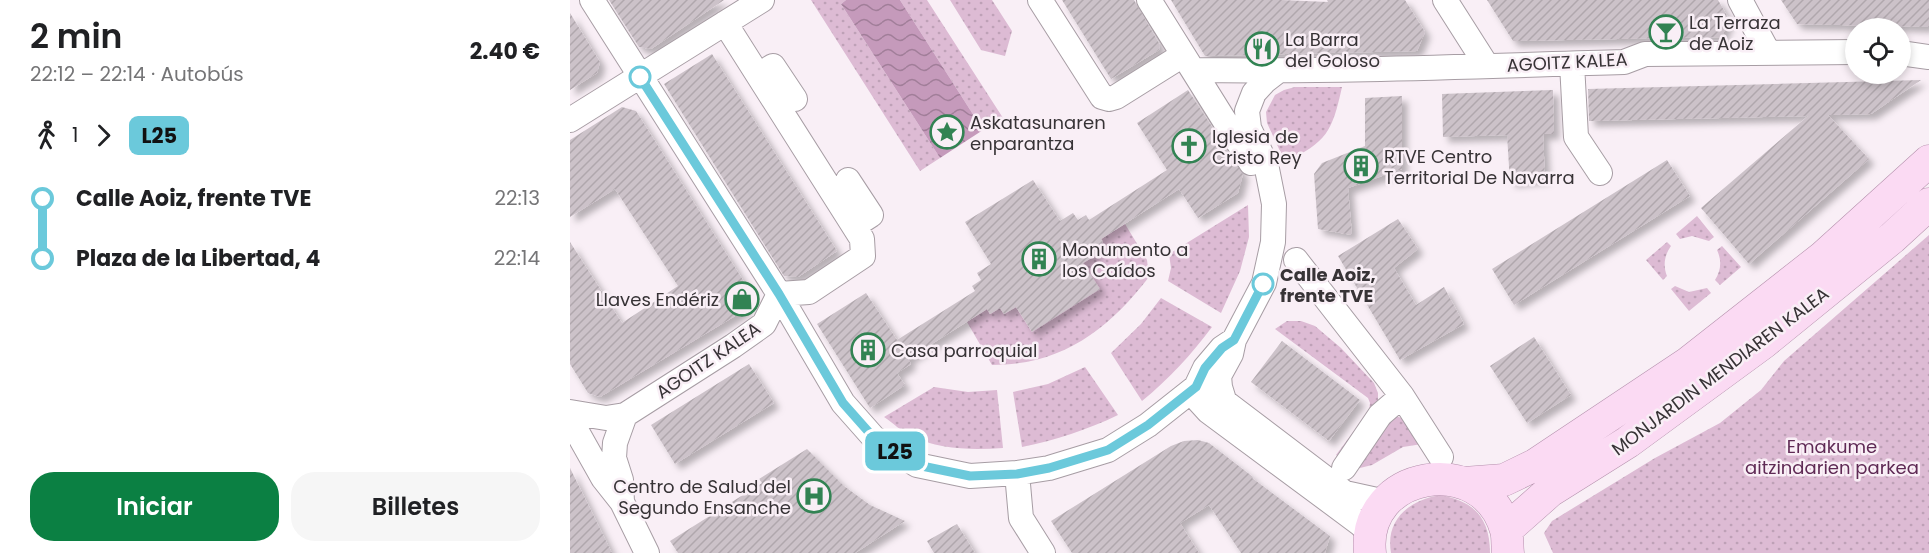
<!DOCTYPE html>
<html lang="es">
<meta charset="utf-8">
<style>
body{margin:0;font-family:Poppins,sans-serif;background:#f6f6f6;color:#202124;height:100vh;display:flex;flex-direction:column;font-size:22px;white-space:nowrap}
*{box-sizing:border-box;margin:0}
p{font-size:20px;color:#757577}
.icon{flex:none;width:33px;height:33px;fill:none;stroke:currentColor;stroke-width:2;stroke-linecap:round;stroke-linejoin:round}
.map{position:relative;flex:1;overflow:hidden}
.side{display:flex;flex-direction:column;background:#fff;width:570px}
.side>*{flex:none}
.badge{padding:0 12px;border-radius:9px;font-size:21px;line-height:39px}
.buttons{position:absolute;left:1275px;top:18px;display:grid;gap:12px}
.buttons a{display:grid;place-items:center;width:66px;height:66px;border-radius:50%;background:#fff;box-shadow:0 3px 9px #0003;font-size:30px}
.map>.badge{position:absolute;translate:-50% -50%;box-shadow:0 0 0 3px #fff}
.legs{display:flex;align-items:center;gap:9px;height:66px;padding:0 30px;font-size:20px}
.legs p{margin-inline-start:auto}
.headline{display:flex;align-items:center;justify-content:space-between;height:102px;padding:0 30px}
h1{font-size:33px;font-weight:600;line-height:45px}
.cta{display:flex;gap:12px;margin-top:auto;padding:12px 30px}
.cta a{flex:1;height:69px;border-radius:24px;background:#0b8043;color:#fff;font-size:24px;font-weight:600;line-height:69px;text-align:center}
.cta a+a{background:#f6f6f6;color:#202124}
ul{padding:0 30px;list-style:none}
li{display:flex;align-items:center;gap:21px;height:60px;font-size:22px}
li i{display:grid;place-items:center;width:9px;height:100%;margin:0 8px;background:currentColor}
li i::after{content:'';width:15px;height:15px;margin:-8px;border:4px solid;border-radius:50%;background:#fff}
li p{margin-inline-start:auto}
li:first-child i{background:linear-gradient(#0000 50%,currentColor 0)}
li:last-child i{background:linear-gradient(currentColor 50%,#0000 0)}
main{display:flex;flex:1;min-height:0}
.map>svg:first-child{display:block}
.green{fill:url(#green-dots)}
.water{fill:url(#water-waves)}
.building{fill:url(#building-hatch);filter:url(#shadow)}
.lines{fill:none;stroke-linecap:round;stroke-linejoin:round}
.minor-casing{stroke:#a79da4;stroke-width:26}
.major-casing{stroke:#b490ac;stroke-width:33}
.minor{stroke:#fff;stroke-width:24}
.major{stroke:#fbdaf3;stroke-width:32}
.line-1-casing{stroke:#fff;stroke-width:14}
.line-1{stroke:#6bc9db;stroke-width:9}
.stop-1-dot{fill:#fff;stroke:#6bc9db;stroke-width:3}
.labels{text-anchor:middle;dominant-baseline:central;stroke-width:5;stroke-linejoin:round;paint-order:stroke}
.poi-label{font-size:18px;fill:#373336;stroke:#f9eff6;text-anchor:start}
.street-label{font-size:18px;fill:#373336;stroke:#f9eff6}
.stop-label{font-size:18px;font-weight:bold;fill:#373336;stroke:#f9eff6;text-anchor:start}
.park-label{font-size:18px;fill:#5f2a55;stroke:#f9eff6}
</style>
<main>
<section class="side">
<div class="headline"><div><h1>2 min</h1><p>22:12 – 22:14 · Autobús</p></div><b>2.40 €</b></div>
<div class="legs"><svg class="icon" aria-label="walk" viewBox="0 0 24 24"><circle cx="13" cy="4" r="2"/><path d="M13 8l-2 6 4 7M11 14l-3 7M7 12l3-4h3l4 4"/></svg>1<svg class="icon" aria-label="forward" viewBox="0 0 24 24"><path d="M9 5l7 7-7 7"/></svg><b class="badge" style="background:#6bc9db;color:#111">L25</b></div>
<ul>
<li><i style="color:#6bc9db"></i><b>Calle Aoiz, frente TVE</b><p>22:13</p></li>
<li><i style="color:#6bc9db"></i><b>Plaza de la Libertad, 4</b><p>22:14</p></li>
</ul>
<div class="cta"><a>Iniciar</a><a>Billetes</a></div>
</section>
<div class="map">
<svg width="1359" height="553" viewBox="0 0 1359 553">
<defs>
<pattern id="green-dots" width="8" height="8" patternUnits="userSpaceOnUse" patternTransform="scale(1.5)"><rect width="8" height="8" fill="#ddbbd4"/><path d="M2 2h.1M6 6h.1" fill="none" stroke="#bea1b7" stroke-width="1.8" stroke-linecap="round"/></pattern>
<pattern id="water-waves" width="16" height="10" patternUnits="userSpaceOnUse" patternTransform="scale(1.5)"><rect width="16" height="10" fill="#c59abb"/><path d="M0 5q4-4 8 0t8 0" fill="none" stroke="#a17e99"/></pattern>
<pattern id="building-hatch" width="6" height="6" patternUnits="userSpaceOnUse" patternTransform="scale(1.5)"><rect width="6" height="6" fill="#ccc2c9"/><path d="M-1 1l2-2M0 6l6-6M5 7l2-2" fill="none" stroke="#b0a7ad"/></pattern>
<filter id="shadow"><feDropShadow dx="5.5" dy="5.5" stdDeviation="3" flood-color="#0004"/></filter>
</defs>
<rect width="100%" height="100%" fill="#f9eff6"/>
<path class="green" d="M241,0h35l-5,4 99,154 -20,13z
M330,0h27l76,118 -20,12z
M380,0h42l20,31 -7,25 -24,-6z
M725,87h47c-10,45 -15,55 -57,75l-18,-39 -1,-11 9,-17 9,-5z
M678,205l1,32 -9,34 -19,42 -53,-32 3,-13 -2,-14z
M1127,216l17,21 -5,4 -17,-5 -12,3 -4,-5z
M555,224l22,36 2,17c-41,53 -87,88 -157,88l-25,-43 20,-13 3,5 10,-6 4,6 12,-7 16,25 51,-69 14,-9 -3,-6 9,-6 -2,-3z
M1359,235v318h-376l-9,-20 8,-12 103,-63 65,-35 41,-33 23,-29z
M1097,242l4,4c-7,10 -8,20 -4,30l-4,4 -17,-20z
M1152,246l19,21 -21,18 -5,-5c6,-10 7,-19 2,-30z
M1105,286l14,6 18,-4 4,5 -22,18 -18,-22z
M591,298l51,29c-21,28 -43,52 -70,74l-31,-48 30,-29z
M717,321h14l14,5 26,22 33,35 4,10v12l-36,54 -6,-4 33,-44 1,-8 -2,-5 -93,-69z
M515,367l33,48c-31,15 -62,25 -96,32l-9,-55 35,-8z
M364,387l34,5 29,-2 6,58c-30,2 -64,2 -92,-12 -10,-5 -18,-13 -27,-19z
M819,416c22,0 23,12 33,28l-19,3 -31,18 -16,4z
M870,495c34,6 50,23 50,58h-99c-6,-34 19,-53 49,-58z"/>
<path class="water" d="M276,0h54l83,130 -43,28 -99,-154z"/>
<path class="building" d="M39,0h115l-73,49 -12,-2z
M492,0h72l26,45 -1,5 -48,29z
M601,0h110l47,2 -1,-2h78l20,32 -8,19 -212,5z
M917,0h231l11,19 -7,18 -209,4z
M1211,0h148v27l-132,-3z
M0,13l30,49 -3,11 -27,17z
M142,54l125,197 -39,26 -14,-1 -120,-192z
M1351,80l-50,34 -43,1 41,44 -120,105 -48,-56 107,-92 -219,5 -1,-32z
M618,90l55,84 -5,19 -40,25 -19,-29 -78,50 2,3 -9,6 4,6 -15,9 17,26 -68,43 -16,-25 -12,7 -4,-6 -10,6 -3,-5 -79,50 3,5 -14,9 8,12 -35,23 -53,-84 49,-31 31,47 78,-49 -3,-5 9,-6 -4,-7 14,-9 -26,-42 68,-42 27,41 13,-8 5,7 8,-5 3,5 78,-50 -30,-47z
M983,90l1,44h-11l2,44 -35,4 -3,-47 -64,2 -1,-43z
M832,96v73l-54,19 4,47 -34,-6 -4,-55 8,-11 43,-17v-48z
M52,107l14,4 114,180 -5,19 -145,87 -12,-4 -18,-29v-122l52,81 56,-37 -63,-97 -45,28v-77z
M1097,160l23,36 -176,109 -22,-36z
M828,219l20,30 -24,19 22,37 28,-18 20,37 -64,36 -62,-104z
M964,337l37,58 -44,28 -37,-57z
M712,341l78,59 -31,41 -78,-59z
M179,364l25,39 -99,61 -24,-39z
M628,440l11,3 44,34 -1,1 78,58 -5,17h-84l-32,-48 -29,18 19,30h-127l-21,-32 120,-75 13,-5z
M237,449l37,37 26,19 35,16 -50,32h-177l-8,-12 92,-58 -3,-4z
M0,468l42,85h-42z
M387,524l18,29h-41l-7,-12z"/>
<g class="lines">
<g class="minor-casing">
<path id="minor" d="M22,0l187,294 64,109 31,35 43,27 53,11 47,-3 32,-5 59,-18 40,-25 48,-38 9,-19 17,-20 12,-8
M470,0l62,97 7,2 7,-2 67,-42
M579,0l102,163
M875,0l42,66
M1170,0l28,52
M155,23l137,216 1,17 -54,36 -30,2
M1330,53l29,4
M1002,64l4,73 24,36
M624,70c143,2 287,-4 430,-8l21,-8 211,-2
M188,75l15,-9 22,33
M0,120l192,-120
M278,180l23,35 -17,11
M726,260l106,136 39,61
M626,387l2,13 10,11 151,112 12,11
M642,392l133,101 41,9
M654,400l-4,-13 -1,-11 12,-22 3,-14 30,-57 9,-41 1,-38 -8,-40 -17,-36 -2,-17 7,-18 11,-12 13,-10
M0,412l36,6 19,-3 108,-69 31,-22 15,-30
M0,413l5,15 28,50 19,24 25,51
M774,468l36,-53 22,-19
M447,473l4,45 22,35
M52,502l-1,-22 -7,-22 1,-15 10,-28"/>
</g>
<g class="major-casing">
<path id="major" d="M894,483l40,-3 31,-15 153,-102 135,-106 106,-96
M936,530l44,-39 78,-49 135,-99 129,-105 37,-34
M800,553c-9,-82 113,-104 136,-23 2,7 1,16 2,23"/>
</g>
<use href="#minor" class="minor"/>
<use href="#major" class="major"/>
</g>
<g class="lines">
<g class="line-1-casing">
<path id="line-1" d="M70,77l139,217 64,109 31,35 43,27 53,11 47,-2 32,-6 59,-18 40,-25 48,-38 9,-19 17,-20 12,-8 29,-56"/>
</g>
<use href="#line-1" class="line-1"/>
</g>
<defs>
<g id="bar-ring" transform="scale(1.725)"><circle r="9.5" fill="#f9eff6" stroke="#328353" stroke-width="1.5"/><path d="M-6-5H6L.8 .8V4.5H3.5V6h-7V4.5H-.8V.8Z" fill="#328353"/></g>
<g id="restaurant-ring" transform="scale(1.725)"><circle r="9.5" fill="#f9eff6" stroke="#328353" stroke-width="1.5"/><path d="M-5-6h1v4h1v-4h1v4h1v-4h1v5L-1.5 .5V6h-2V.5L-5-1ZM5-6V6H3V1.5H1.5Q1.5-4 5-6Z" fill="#328353"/></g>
<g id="sight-ring" transform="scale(1.725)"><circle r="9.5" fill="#f9eff6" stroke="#328353" stroke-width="1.5"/><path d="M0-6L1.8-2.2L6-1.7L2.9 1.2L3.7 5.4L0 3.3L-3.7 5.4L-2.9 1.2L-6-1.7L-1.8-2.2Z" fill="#328353"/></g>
<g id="church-ring" transform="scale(1.725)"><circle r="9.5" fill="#f9eff6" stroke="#328353" stroke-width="1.5"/><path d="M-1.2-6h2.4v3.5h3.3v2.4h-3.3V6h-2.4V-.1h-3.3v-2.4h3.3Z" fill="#328353"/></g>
<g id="building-ring" transform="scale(1.725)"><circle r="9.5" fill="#f9eff6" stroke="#328353" stroke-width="1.5"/><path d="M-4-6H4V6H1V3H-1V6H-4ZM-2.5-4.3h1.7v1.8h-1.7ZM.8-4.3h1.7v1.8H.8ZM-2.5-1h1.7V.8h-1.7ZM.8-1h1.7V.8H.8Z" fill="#328353"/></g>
<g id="shop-ring" transform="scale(1.725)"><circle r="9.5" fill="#f9eff6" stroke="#328353" stroke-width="1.5"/><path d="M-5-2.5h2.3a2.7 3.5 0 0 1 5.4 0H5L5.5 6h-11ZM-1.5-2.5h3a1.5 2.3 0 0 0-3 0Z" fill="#328353"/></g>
<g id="hospital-ring" transform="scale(1.725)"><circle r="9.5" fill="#f9eff6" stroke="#328353" stroke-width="1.5"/><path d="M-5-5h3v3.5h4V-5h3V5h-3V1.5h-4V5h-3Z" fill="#328353"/></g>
</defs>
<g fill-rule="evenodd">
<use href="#bar-ring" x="1096" y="32"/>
<use href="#restaurant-ring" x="692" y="49"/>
<use href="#sight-ring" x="377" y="132"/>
<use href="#church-ring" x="619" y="146"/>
<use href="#building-ring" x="791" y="166"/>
<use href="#building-ring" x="469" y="259"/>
<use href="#shop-ring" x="172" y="299"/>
<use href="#building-ring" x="298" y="350"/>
<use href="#hospital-ring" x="244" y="496"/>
</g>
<g class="stop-1-dot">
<circle cx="70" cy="77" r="10"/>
<circle cx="693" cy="284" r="10"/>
</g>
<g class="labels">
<g class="poi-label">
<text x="1119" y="22">La Terraza<tspan x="1119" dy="21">de Aoiz</tspan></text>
<text x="715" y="39">La Barra<tspan x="715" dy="21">del Goloso</tspan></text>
<text x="400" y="122">Askatasunaren<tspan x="400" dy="21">enparantza</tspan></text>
<text x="642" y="136">Iglesia de<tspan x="642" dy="21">Cristo Rey</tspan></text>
<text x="814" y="156">RTVE Centro<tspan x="814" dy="21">Territorial De Navarra</tspan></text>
<text x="492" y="249">Monumento a<tspan x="492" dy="21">los Caídos</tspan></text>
<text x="149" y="299" text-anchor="end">Llaves Endériz</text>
<text x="321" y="350">Casa parroquial</text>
<text x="221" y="486" text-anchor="end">Centro de Salud del<tspan x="221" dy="21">Segundo Ensanche</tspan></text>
</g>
<g class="street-label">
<text transform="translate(997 62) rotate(-3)">AGOITZ KALEA</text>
<text transform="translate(138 360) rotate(-34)">AGOITZ KALEA</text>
<text transform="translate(1150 371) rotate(-37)">MONJARDIN MENDIAREN KALEA</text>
</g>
<g class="stop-label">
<text x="710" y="274">Calle Aoiz,<tspan x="710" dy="21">frente TVE</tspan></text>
</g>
<g class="park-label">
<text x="1262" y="446">Emakume<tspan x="1262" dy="21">aitzindarien parkea</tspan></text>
</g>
</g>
</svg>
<div class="buttons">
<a><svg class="icon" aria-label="locate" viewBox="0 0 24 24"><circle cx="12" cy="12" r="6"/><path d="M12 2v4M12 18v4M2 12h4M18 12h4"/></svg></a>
</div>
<b class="badge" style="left:325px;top:451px;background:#6bc9db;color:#111">L25</b>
</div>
</main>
